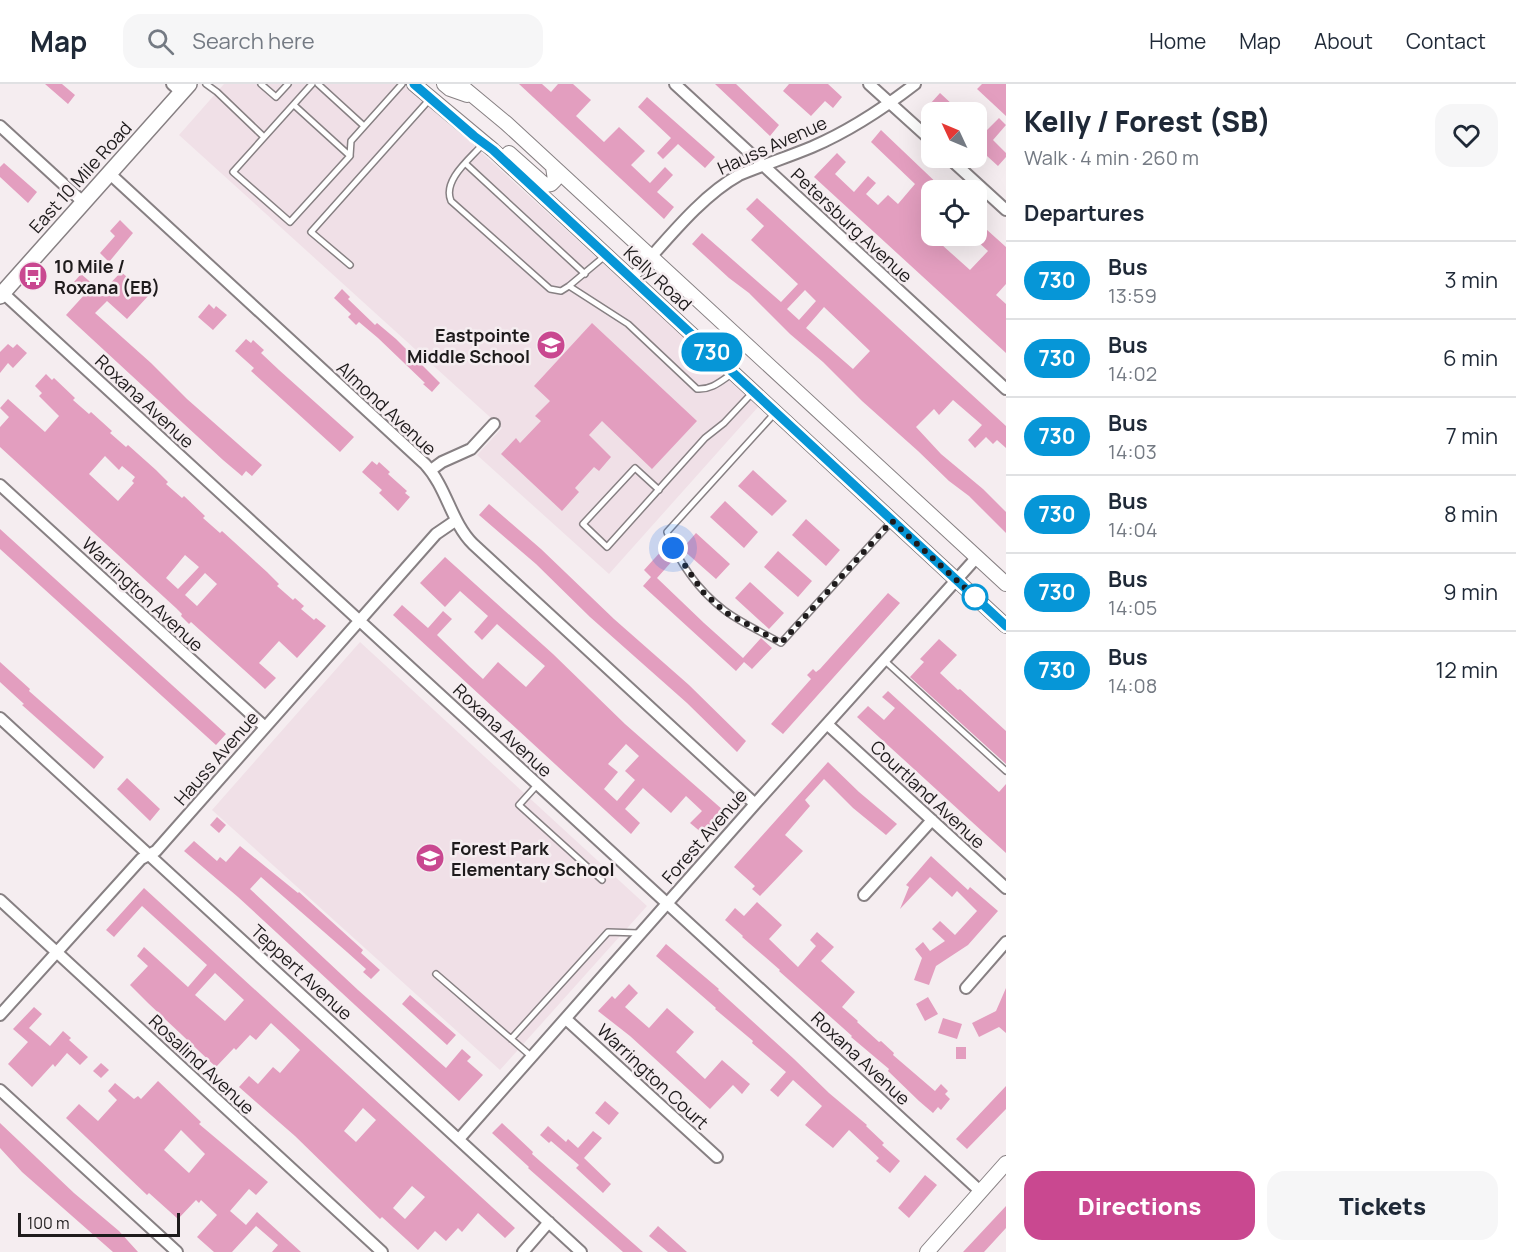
<!DOCTYPE html>
<meta charset="utf-8">
<style>
body{margin:0;font-family:Manrope,sans-serif;background:#f6f6f7;color:#1f2937;height:100vh;display:flex;flex-direction:column;font-size:22px;white-space:nowrap}
*{box-sizing:border-box;margin:0}
p{font-size:20px;color:#747a83}
.icon{flex:none;width:33px;height:33px;fill:none;stroke:currentColor;stroke-width:2;stroke-linecap:round;stroke-linejoin:round}
.map{position:relative;flex:1;overflow:hidden}
.sheet{display:flex;flex-direction:column;background:#fff;width:510px}
.sheet>*{flex:none}
.badge{padding:0 12px;border-radius:20px;font-size:21px;line-height:39px}
.needle{width:39px;rotate:314deg}
.tools{position:absolute;left:921px;top:18px;display:grid;gap:12px}
.tools a{display:grid;place-items:center;width:66px;height:66px;border-radius:12px;background:#fff;box-shadow:0 6px 24px #0002;font-size:30px}
.scale{position:absolute;left:18px;bottom:15px;width:162px;box-sizing:border-box;padding-left:6px;border:3px solid #1e1b1c;border-top:0;font-size:16px;line-height:21px;white-space:nowrap;color:#1e1b1c;-webkit-text-stroke:4px #f5edf0;paint-order:stroke}
.you{position:absolute;width:30px;height:30px;margin:-15px;border:4px solid #fff;border-radius:50%;background:#1a73e8;box-shadow:0 0 0 9px #1a73e833}
.map>.badge{position:absolute;translate:-50% -50%;box-shadow:0 0 0 3px #fff}
h2{padding:0 18px;font-size:22px;line-height:54px}
.round{display:grid;place-items:center;flex:none;width:63px;height:63px;border-radius:18px;background:#f6f6f7}
.overview{display:flex;align-items:center;justify-content:space-between;height:102px;padding:0 18px}
h1{font-size:28px;font-weight:800;line-height:45px}
.primary-button{display:flex;gap:12px;margin-top:auto;padding:12px 18px}
.primary-button a{flex:1;height:69px;border-radius:18px;background:#c94890;color:#fff;font-size:24px;font-weight:800;line-height:69px;text-align:center}
.primary-button a+a{background:#f6f6f7;color:#1f2937}
ul{padding:0;list-style:none}
li{display:flex;align-items:center;gap:18px;height:78px;padding:0 18px;border-top:2px solid #e0e1e3}
li div{flex:1}
li b{display:block;font-size:22px}
li em{font-style:normal}
li .badge{min-width:66px;font-weight:700;text-align:center}
header{display:flex;align-items:center;gap:36px;box-sizing:border-box;height:84px;padding:0 30px;background:#fff;border-bottom:2px solid #e0e1e3}
header strong{font-size:28px}
nav{display:flex;gap:33px;margin-inline-start:auto;font-size:21px}
.search{width:420px;height:54px;background:#f6f6f7;display:flex;align-items:center;gap:15px;box-sizing:border-box;padding:0 21px;border-radius:18px;color:#747a83;font-size:22px}
main{display:flex;flex:1;min-height:0}
.map>svg:first-child{display:block}
.built{fill:#f0e0e7}
.building{fill:#e39ebf;fill-rule:evenodd}
.lines{fill:none;stroke-linecap:round;stroke-linejoin:round}
.service-casing{stroke:#878083;stroke-width:8}
.minor-casing{stroke:#878083;stroke-width:14}
.tertiary-casing{stroke:#878083;stroke-width:16}
.secondary-casing{stroke:#878083;stroke-width:18}
.service{stroke:#fff;stroke-width:5}
.minor{stroke:#fff;stroke-width:10}
.tertiary{stroke:#fff;stroke-width:14}
.secondary{stroke:#fff;stroke-width:15}
.line-casing{stroke:#fff;stroke-width:14}
.line{stroke:#0696d7;stroke-width:9}
.walk{stroke:#1e1b1c;stroke-width:6;stroke-dasharray:0 10.8}
.stop-dot{fill:#fff;stroke:#0696d7;stroke-width:3}
.labels{text-anchor:middle;dominant-baseline:central;stroke-width:5;stroke-linejoin:round;paint-order:stroke}
.street-label{font-size:18px;fill:#1e1b1c;stroke:#f5edf0}
.poi-label{font-size:18px;font-weight:bold;fill:#1e1b1c;stroke:#f5edf0;text-anchor:start}
</style>
<header>
<strong>Map</strong>
<div class="search"><svg class="icon" aria-label="search" viewBox="0 0 24 24"><circle cx="10" cy="10" r="6"/><path d="M15 15l6 6"/></svg>Search here</div>
<nav><a>Home</a><a>Map</a><a>About</a><a>Contact</a></nav>
</header>
<main>
<div class="map">
<svg width="1006" height="1168" viewBox="0 0 1006 1168">
<rect width="100%" height="100%" fill="#f5edf0"/>
<path class="built" d="M224,0h179l67,58 289,264 -150,168 -132,-119 25,-27 -323,-293z
M360,558l287,264 -147,164 -288,-260z"/>
<path class="building" d="M45,0h17l13,11 -7,9z
M519,0h23l9,8 7,-8h15l18,16 -15,16 28,26 15,-15 26,24 -14,14 19,18 15,-16 8,8 -16,17 17,15 -10,12z
M715,0h21l43,41 -9,11z
M789,0h39l14,13 -9,11 -8,-7 -14,15 -28,-25z
M982,0h24v32l-29,-27z
M940,9l14,13 7,6h-22l-9,-8z
M647,13l68,60 -10,11 -27,-24 -15,15 -6,-6 14,-15 -33,-31z
M999,34l7,7 -13,15 13,13v4l-8,9 -22,-20v-20l8,7z
M881,46l63,60h-12v29l-9,8 9,9 38,34 18,-19 -12,-11v-20l30,27v37l-10,11 10,9v49l-192,-176 23,-24 9,9 -11,12 19,18 14,-16 8,7 -10,11 12,11 10,-10 10,9 17,-20 -44,-42z
M4,79l33,29 -9,11 -28,-26v-10z
M757,114l249,228v22l-9,-8 -4,4 -7,-7 -11,11 -7,-8 14,-15 -29,-25 -14,15 -5,-6 -18,18 25,27 42,35 23,23v21l-37,-37 -20,-15 -31,-30 -56,-50 -39,-39 -33,-28 -41,-41 -20,-15 -37,-34 10,-11 79,69 17,-18 -47,-44 13,-14 -18,-17zM805,206l11,11 -17,19 -12,-11zM824,223l46,44 -17,18 -47,-41z
M120,136l13,13 -24,29 -9,-9 15,-17 -5,-5z
M121,188l28,23 -22,24 -20,-18 -12,12 56,50 36,36 75,66 -10,11 -6,-5 -4,5 -19,-16 -157,-145 20,-22 -12,-11 7,-8 21,18z
M342,205l8,8 -2,2 27,26 2,-2 19,16 44,44 -8,9 -9,-8 2,-1 -47,-45 -19,-16 -3,3 -8,-8 3,-3 -17,-16z
M209,220l5,5 2,-3 11,9 -14,15 -15,-13z
M592,239l105,98 -45,48 -50,-48 -13,14 22,22 -12,14 -5,-4 -19,21 4,4 -17,19 -61,-57 15,-16 4,5 21,-22 -6,-5 15,-15 -16,-15z
M246,255l5,4 2,-3 11,10 -3,3 18,17 75,67 -14,15 -89,-81 3,-3 -19,-17z
M8,260l5,4 4,-4 10,9 -14,15 -5,-5 -8,10v-21z
M46,290l6,6 2,-2 21,20 -2,2 16,14 2,-2 21,19 -2,2 16,14 2,-2 28,25 12,12 -2,2 16,14 2,-2 21,20 -2,2 17,15 2,-2 45,41 12,12 -2,2 16,14 2,-2 9,8 -3,3 13,11 2,-2 10,8 -29,32 -18,-17 -20,22 17,15 -11,11 -74,-67 -2,2 -8,-8 1,-2 -6,-6 -176,-161v-20l9,-10 -9,-9 8,-9 37,33 14,-16 -20,-20 3,-3 -7,-7zM105,372l14,14 3,-4 13,11 -3,4 2,2 -16,18 -29,-27zM185,471l14,12 -21,22 -12,-11zM205,489l12,11 -20,22 -12,-11z
M372,377l5,4 2,-3 11,10 -2,2 19,17 -2,2 5,4 -12,14 -19,-18 3,-3 -20,-18z
M753,386l34,31 -15,15 -34,-30z
M725,417l33,31 -14,16 -34,-31z
M489,420l52,45 73,70 75,66 57,56 -9,11 -50,-49 -97,-86 -54,-53 -57,-49z
M806,435l34,31 -14,16 -34,-31z
M0,445l226,205 -10,11 -216,-196z
M696,449l34,31 -14,15 -34,-30z
M664,464l10,11 -17,19 47,45 39,35 18,-20 11,10 -20,21 -8,-7 -8,9 -93,-85 8,-9 -7,-7z
M778,467l34,30 -14,16 -34,-30z
M445,473l108,97 72,70 98,86 -12,16 -9,7 -12,-10 12,-12 -16,-15 -15,17 -28,-25 -18,21 15,14 -9,11 -238,-219 9,-10 26,23 15,-17 9,8 -15,16 33,32 13,12 15,-17 28,25 19,-21 -48,-42 -15,16 -8,-8 14,-16 -28,-25 -15,16 -25,-24zM626,660l13,12 -14,15 10,9 -18,21 -13,-12 14,-17 -10,-8z
M750,498l34,31 -15,16 -34,-31z
M888,509l12,10 -117,131 -12,-10 40,-45 -4,-4 6,-6 3,3 4,-3z
M939,555l18,16 -17,18 18,17 2,-1 46,42v33l-96,-87 14,-15 -4,-3z
M0,578l30,27 -1,2 75,66 -10,12 -72,-64 2,-1 -24,-22z
M888,607l111,101 7,-8v69l-149,-136 11,-11 16,14 11,-12 -13,-11z
M828,678l31,30 38,32 -11,11 -33,-27 -29,-29 -19,21 5,6 -25,29 18,16 -43,45 -8,-7 3,-3 -21,-19z
M127,694l33,31 -10,12 -33,-32z
M217,733l9,8 -7,8 -9,-8z
M194,757l23,20 3,-4 6,5 14,-16 58,47 1,-1 64,58 -2,3 19,17 -9,9 -8,-7 3,-3 -19,-17 -86,-75 -11,12 108,101 88,78 16,-19 9,8 -4,4 16,14 -24,26 -221,-204 -54,-46z
M931,772l37,34 2,-3 28,24 -30,34 -32,21 -7,19 -15,-5 8,-22 -7,-9 8,-7 7,9 15,-10 -13,-12 8,-8 15,14 22,-24 -20,-20 -5,6 -22,-20 -30,32 9,-22 -3,-2z
M144,804l371,340 -10,10 -27,-25 -16,19 -4,-4 -12,13 -11,-10 -17,19 -36,-33 -2,2 -85,-83 -56,-49 10,-11 9,8 15,-17 7,6 20,-23 -16,-15 -13,-12 -15,17 -6,-5 -14,15 -2,-2 -18,19 -68,-64 -18,-18 18,-19 -11,-10 7,-9 44,40 19,-22 -65,-59 -28,31 -8,-7zM215,889l29,27 -19,21 -30,-26zM363,1024l13,12 -20,22 -12,-11zM412,1102l13,11 -20,22 -12,-11z
M757,818l25,23 -13,14 29,28 18,-21 -6,-6 7,-8 17,15 -13,14 34,31 -13,15 16,14 -1,1 22,20 2,-1 13,12 -1,2 42,36 6,-7 7,7 -3,3 5,5 -9,11 -3,-3 -5,6 -14,-12 -31,-30 1,-2 -38,-32 1,-1 -73,-65 1,-1 -38,-33 1,-1 -18,-16 10,-12 9,8z
M666,860l53,45 -1,1 76,69 35,34 38,32 -1,1 18,17 -2,2 18,16 -10,12 -14,-12 3,-3 -30,-28 -16,18 -28,-23 17,-19 -29,-26 -15,17 -8,-7 16,-18 -34,-29 1,-2 -38,-32 1,-1 -60,-52z
M629,900l9,9 -13,14 24,21 18,-20 27,24 -18,20 29,27 17,-19 28,24 -8,10 -9,-9 -23,24 -80,-73 -32,-25 14,-15 3,3z
M1006,904v45l-7,-6 -20,10 -7,-14 24,-12z
M410,911l46,40 -9,10 -45,-41z
M928,913l10,17 -13,7 -9,-17z
M34,923l8,7 -13,14 21,18 13,-15 8,7 -2,2 19,17 -8,8 -13,-12 -12,14 -2,-3 -21,23 -24,-23 20,-22 -15,-13z
M943,934l19,6 -5,15 -19,-6z
M956,963h10v12h-10z
M101,979l8,7 -8,8 -8,-7z
M158,997l43,41 -2,2 69,58 -12,13 -7,-6 -19,22 16,14 11,-13 44,40h-29l6,-7 -22,-19 -24,26h-18l-17,-15 20,-22 -16,-15 -2,3 -3,-3 -18,19 -29,-26 -2,2 -81,-77 13,-14 19,17 19,-21 -9,-9 7,-8 19,16 4,-3 3,3zM181,1046l24,24 -16,19 -25,-23z
M1006,1002v23l-39,40 -11,-10z
M605,1017l14,12 -10,12 -14,-12z
M0,1039l74,70 45,38 19,21h-25l-91,-80 -22,-24z
M502,1039l31,29 -1,2 111,98h-20l-95,-84 1,-1 -37,-34z
M548,1042l18,16 2,-3 10,9 15,-17 9,7 -18,20 27,26 -8,9 -27,-25 3,-3 -28,-24 -2,2 -9,-8z
M925,1091l12,10 -28,33 -11,-10z
M1006,1122v22l-22,24h-21z
M658,1142l29,26h-19l-19,-16z"/>
<g class="lines">
<g class="service-casing">
<path id="service" d="M206,0l11,8 47,45
M261,0l15,13 12,-13
M312,0l-79,88 57,50 60,-66 1,-15 51,-57
M318,0l46,42
M294,21l56,51
M483,60c-12,14 -41,36 -32,57l99,88 11,2 8,-5 37,-31
M466,80l119,110
M350,181l-39,-33 118,-132
M569,202l59,38 69,65c15,1 24,-8 36,-16
M775,329l-108,119c11,30 32,59 57,78 17,13 38,22 57,33l111,-122
M659,406l-24,-22 -52,56 24,23 98,-109 19,-15 29,-31
M884,576l122,111
M538,700l-19,21 83,75
M436,890l96,83
M511,955l97,-107 31,1"/>
</g>
<g class="minor-casing">
<path id="minor" d="M172,0l10,9
M675,0l331,305
M869,0l63,57
M0,42l84,77
M949,74l57,52
M109,89l316,291c22,24 26,58 48,80l282,260
M632,194c31,-33 67,-81 107,-103 24,-10 49,-18 73,-28 37,-16 72,-39 103,-63
M3,209l977,898
M431,386l11,-8 29,-13 23,-25
M0,401l265,242
M0,634l581,534
M827,640l179,164
M864,811l68,-75
M0,816l382,352
M966,904l40,-46
M0,931l141,-156 15,-8 280,-317 19,-13
M566,935l151,138
M0,1006l177,162
M459,1055l296,-335 222,-247
M523,1168l26,-30"/>
</g>
<g class="tertiary-casing">
<path id="tertiary" d="M414,0l79,66 513,476
M444,0l6,5 17,6
M459,0l47,39 500,461
M509,69l36,32 6,-1 4,-4 -2,-13
M927,1168l79,-89"/>
</g>
<g class="secondary-casing">
<path id="secondary" d="M0,212l189,-212"/>
</g>
<use href="#service" class="service"/>
<use href="#minor" class="minor"/>
<use href="#tertiary" class="tertiary"/>
<use href="#secondary" class="secondary"/>
</g>
<g class="lines">
<g class="line-casing">
<path id="line" d="M414,0l60,52 19,14 513,476"/>
</g>
<use href="#line" class="line"/>
<path class="walk" d="M673,464l30,44 22,20 56,31 111,-122 83,76"/>
</g>
<defs>
<g id="bus-disc" transform="scale(1.5)"><circle r="9.5" fill="#c94890" stroke="#f5edf0"/><path d="M-5-6H5V4H4V6H2V4H-2V6H-4V4H-5ZM-3.5-4V0h7V-4ZM-3.5 1.2v1.5H-2V1.2ZM2 1.2v1.5H3.5V1.2Z" fill="#fff"/></g>
<g id="school-disc" transform="scale(1.5)"><circle r="9.5" fill="#c94890" stroke="#f5edf0"/><path d="M0-5L7-2L0 1L-7-2ZM-4 1L0 2.5L4 1V4Q0 6-4 4Z" fill="#fff"/></g>
</defs>
<g fill-rule="evenodd">
<use href="#bus-disc" x="33" y="192"/>
<use href="#school-disc" x="551" y="261"/>
<use href="#school-disc" x="430" y="774"/>
</g>
<circle class="stop-dot" cx="975" cy="513" r="12"/>
<g class="labels">
<g class="street-label">
<text transform="translate(772 61) rotate(-24)">Hauss Avenue</text>
<text transform="translate(80 93) rotate(-48)">East 10 Mile Road</text>
<text transform="translate(852 141) rotate(43)">Petersburg Avenue</text>
<text transform="translate(658 194) rotate(43)">Kelly Road</text>
<text transform="translate(145 317) rotate(43)">Roxana Avenue</text>
<text transform="translate(387 324) rotate(43)">Almond Avenue</text>
<text transform="translate(143 510) rotate(43)">Warrington Avenue</text>
<text transform="translate(503 646) rotate(43)">Roxana Avenue</text>
<text transform="translate(216 674) rotate(-49)">Hauss Avenue</text>
<text transform="translate(928 710) rotate(43)">Courtland Avenue</text>
<text transform="translate(704 752) rotate(-49)">Forest Avenue</text>
<text transform="translate(302 888) rotate(43)">Teppert Avenue</text>
<text transform="translate(861 974) rotate(43)">Roxana Avenue</text>
<text transform="translate(202 980) rotate(43)">Rosalind Avenue</text>
<text transform="translate(653 992) rotate(43)">Warrington Court</text>
</g>
<g class="poi-label">
<text x="54" y="182">10 Mile /<tspan x="54" dy="21">Roxana (EB)</tspan></text>
<text x="530" y="251" text-anchor="end">Eastpointe<tspan x="530" dy="21">Middle School</tspan></text>
<text x="451" y="764">Forest Park<tspan x="451" dy="21">Elementary School</tspan></text>
</g>
</g>
</svg>
<div class="tools">
<a><svg class="needle" viewBox="-14 -14 28 28"><path d="M0-13l5 13h-10z" fill="#e53935"/><path d="M0 13l5-13h-10z" fill="#747a83"/></svg></a>
<a><svg class="icon" aria-label="locate" viewBox="0 0 24 24"><circle cx="12" cy="12" r="6"/><path d="M12 2v4M12 18v4M2 12h4M18 12h4"/></svg></a>
</div>
<div class="scale">100 m</div>
<div class="you" style="left:673px;top:464px"></div>
<b class="badge" style="left:712px;top:268px;background:#0696d7;color:#fff">730</b>
</div>
<section class="sheet">
<div class="overview"><div><h1>Kelly / Forest (SB)</h1><p>Walk · 4 min · 260 m</p></div><a class="round"><svg class="icon" aria-label="heart" viewBox="0 0 24 24"><path d="M12 20l-8-8c-3-5 5-10 8-4 3-6 11-1 8 4z"/></svg></a></div>
<h2>Departures</h2>
<ul>
<li><span class="badge" style="background:#0696d7;color:#fff">730</span><div><b>Bus</b><p>13:59</p></div><em>3 min</em></li>
<li><span class="badge" style="background:#0696d7;color:#fff">730</span><div><b>Bus</b><p>14:02</p></div><em>6 min</em></li>
<li><span class="badge" style="background:#0696d7;color:#fff">730</span><div><b>Bus</b><p>14:03</p></div><em>7 min</em></li>
<li><span class="badge" style="background:#0696d7;color:#fff">730</span><div><b>Bus</b><p>14:04</p></div><em>8 min</em></li>
<li><span class="badge" style="background:#0696d7;color:#fff">730</span><div><b>Bus</b><p>14:05</p></div><em>9 min</em></li>
<li><span class="badge" style="background:#0696d7;color:#fff">730</span><div><b>Bus</b><p>14:08</p></div><em>12 min</em></li>
</ul>
<div class="primary-button"><a>Directions</a><a>Tickets</a></div>
</section>
</main>
